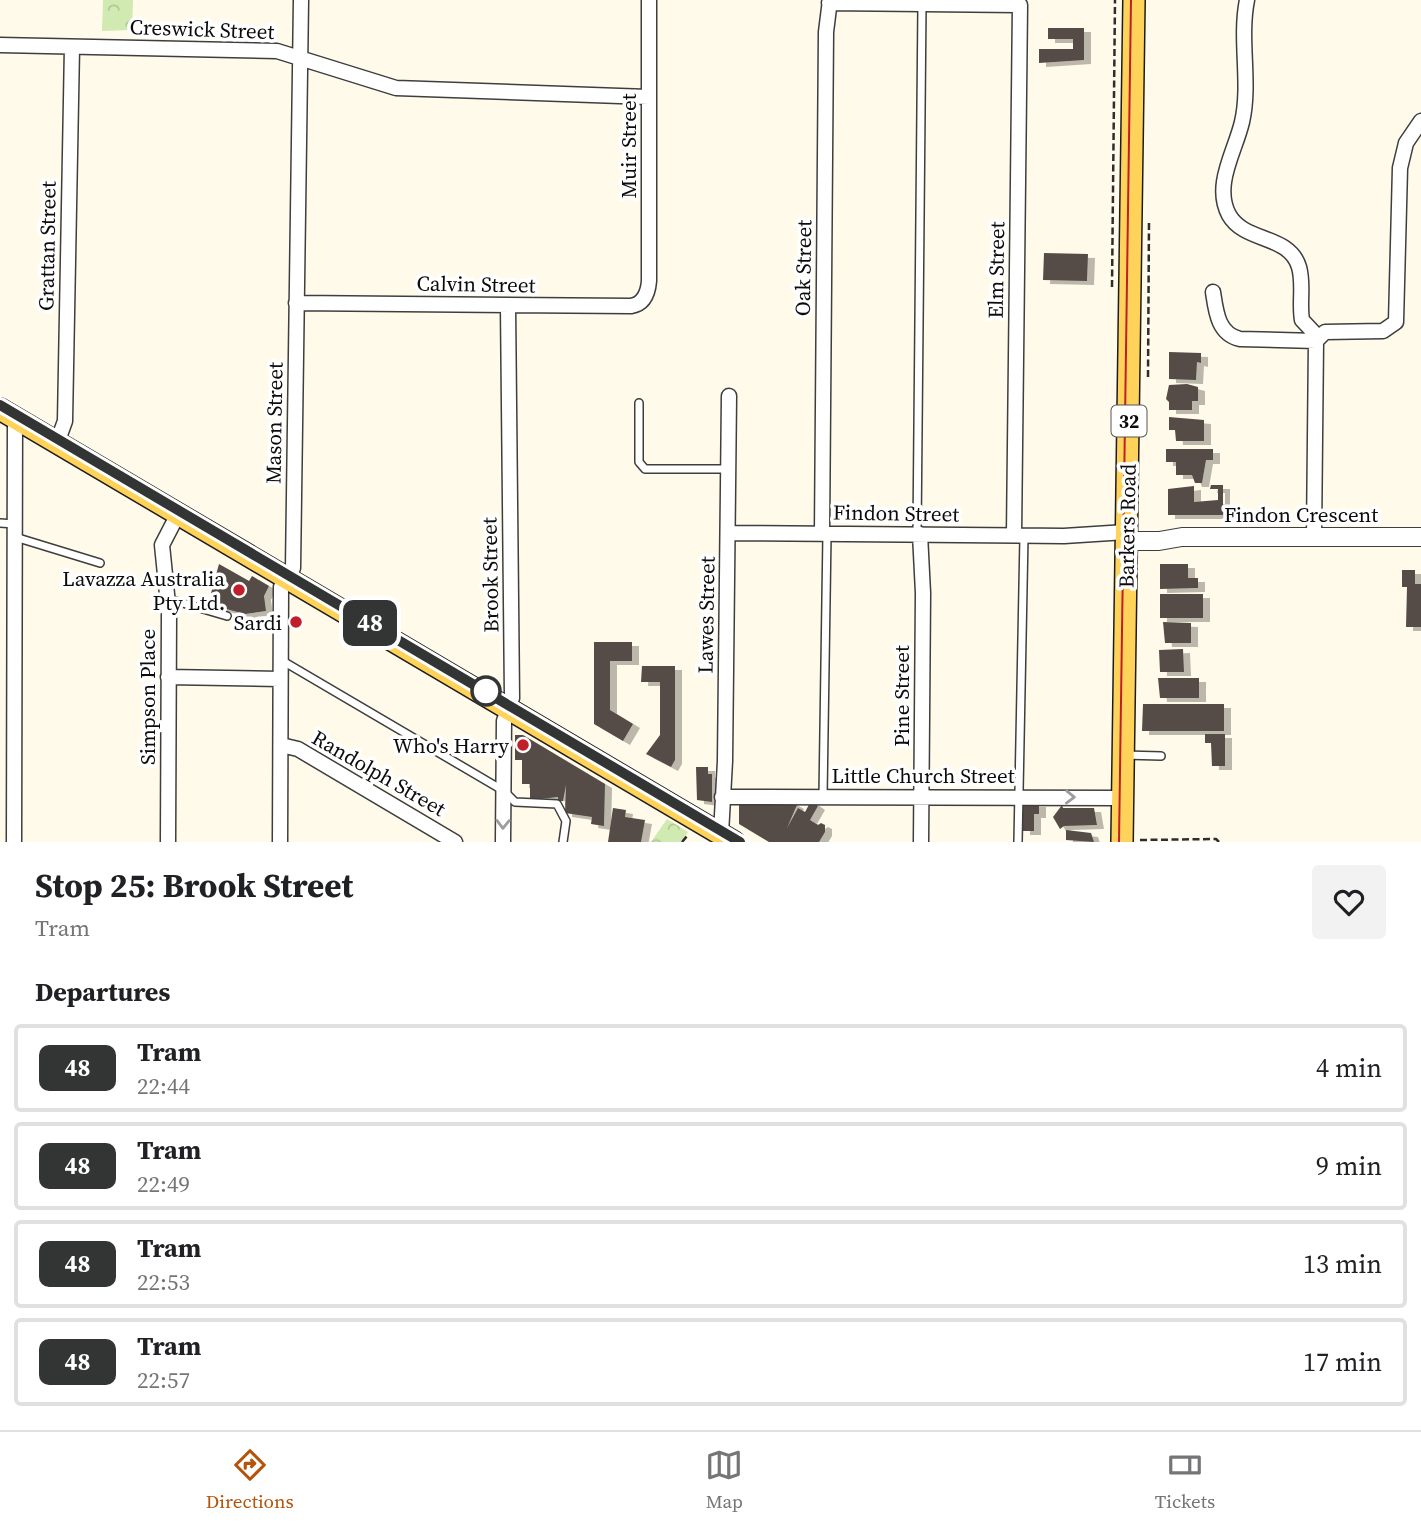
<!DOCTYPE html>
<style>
body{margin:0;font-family:"Source Serif 4",serif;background:#f2f2f2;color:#202124;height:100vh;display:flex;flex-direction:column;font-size:26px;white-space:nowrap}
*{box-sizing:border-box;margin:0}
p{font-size:23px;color:#757577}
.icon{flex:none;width:38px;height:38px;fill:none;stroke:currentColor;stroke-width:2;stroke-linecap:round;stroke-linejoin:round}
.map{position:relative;height:842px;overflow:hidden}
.drawer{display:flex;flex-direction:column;background:#fff;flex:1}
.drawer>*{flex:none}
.badge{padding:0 14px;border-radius:10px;font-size:24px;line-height:46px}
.map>.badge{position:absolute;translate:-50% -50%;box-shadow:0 0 0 4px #fff}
h2{padding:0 35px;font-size:26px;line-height:63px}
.round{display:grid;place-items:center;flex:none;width:74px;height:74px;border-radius:7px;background:#f2f2f2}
.summary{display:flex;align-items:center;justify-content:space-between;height:119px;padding:0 35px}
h1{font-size:33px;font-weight:700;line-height:52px}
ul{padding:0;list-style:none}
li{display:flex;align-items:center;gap:21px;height:88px;margin:0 14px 10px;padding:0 21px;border:4px solid #e0e0e0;border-radius:7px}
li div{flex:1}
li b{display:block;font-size:26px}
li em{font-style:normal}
li .badge{min-width:77px;font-weight:700;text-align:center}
.tab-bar{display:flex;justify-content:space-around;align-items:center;height:98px;border-top:2px solid #e0e0e0;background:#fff;font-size:19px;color:#757577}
.tab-bar a{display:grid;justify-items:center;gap:4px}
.tab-bar .current{color:#b45309}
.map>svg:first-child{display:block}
.park{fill:url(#park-crowns)}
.building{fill:#544c47;filter:url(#shadow)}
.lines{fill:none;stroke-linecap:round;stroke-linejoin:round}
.service-casing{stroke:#3e3e3e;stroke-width:10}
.minor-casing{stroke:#3e3e3e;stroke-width:17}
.tertiary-casing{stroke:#3e3e3e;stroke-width:20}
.primary-casing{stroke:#1c1c1c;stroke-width:24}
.path{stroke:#2d2d2d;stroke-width:2.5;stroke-dasharray:7 3.5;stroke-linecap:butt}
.service{stroke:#fff;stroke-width:7}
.minor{stroke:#fff;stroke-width:14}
.tertiary{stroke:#fff;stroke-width:18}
.primary{stroke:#ffd359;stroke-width:21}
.tram{stroke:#c01e29;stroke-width:2}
.oneway{stroke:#9d9d9d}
.line-casing{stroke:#fff;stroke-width:16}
.line{stroke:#333434;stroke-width:10}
.poi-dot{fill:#c01e29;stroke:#fff;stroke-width:2.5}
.stop-dot{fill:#fff;stroke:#333434;stroke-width:3.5}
.labels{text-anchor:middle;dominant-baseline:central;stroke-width:7;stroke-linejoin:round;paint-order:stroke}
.shield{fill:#fff;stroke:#545454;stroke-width:2}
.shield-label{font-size:19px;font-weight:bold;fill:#0b0b0b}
.street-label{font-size:21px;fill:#0b0b0b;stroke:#fff}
.poi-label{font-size:21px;fill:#0b0b0b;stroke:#fff;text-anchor:end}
</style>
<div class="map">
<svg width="1421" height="842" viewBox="0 0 1421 842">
<defs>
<pattern id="park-crowns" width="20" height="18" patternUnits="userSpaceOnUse" patternTransform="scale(1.75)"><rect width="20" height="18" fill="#d0eab2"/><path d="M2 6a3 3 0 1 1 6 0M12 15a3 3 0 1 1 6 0" fill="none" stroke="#b1c798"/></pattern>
<filter id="shadow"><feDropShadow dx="7" dy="4" stdDeviation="0" flood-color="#0004"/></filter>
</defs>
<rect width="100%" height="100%" fill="#fffae9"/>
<path class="park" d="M103,0h30l-1,30 -30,1z
M667,819l21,13 -6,10h-31z"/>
<path class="building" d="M1048,28h36v32l-45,3v-14h34v-10h-25z
M1044,253l44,1 -1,27 -44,-1z
M1169,352l32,1v10l-4,-1 -1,18 -27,-1z
M1187,384l11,3v14h-6v9h-23v-8l-3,-3 3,-14z
M1169,417l35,3v21h-28l-1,-11h-6z
M1166,449h47v11h-7l-4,23h-7l-3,-8h-16v-13h-10z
M1211,485h12v30h-55v-26l26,-3v16l24,-2v-11h-8z
M219,564l30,17 3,-5 17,10 -5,10 2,15 -21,3 -37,-10z
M1160,564h28v14h10v10l-38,1z
M1402,570h13v14h6v43h-15l1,-40h-5z
M1160,594h43v24h-43z
M1163,622l28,1v20h-26z
M594,642h38v19h-22v49l23,14 -10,17 -29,-17z
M1183,649l1,23h-24l-1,-22z
M642,666h33v94l-4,7 -25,-13 14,-19v-53h-19z
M1158,678h41v20h-39z
M1143,704h81v27h-82z
M1205,734h20v32h-13l-1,-23h-6z
M515,735h8l82,49 -1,42 -13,-2 1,-7 -27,-4 1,-28 -3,16h-5v-4l-28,3v-16h-8v-24h-7z
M696,767h12v7h4v28l-15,-2z
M766,800l24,1 7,4 -10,23 11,-20 7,4 6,-11 7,5 -8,14 8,5 3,-2 4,2v7l-6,10h-50l-30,-18v-21l19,-2 5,4z
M1023,803h16v11h-5v17h-11z
M1062,805l1,3h31l3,17 -33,1 -4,3 -7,-12z
M613,808l13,2 -1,7 20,3 -4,22h-33z
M1066,830l25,3 3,9 -28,-2z"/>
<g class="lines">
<g class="service-casing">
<path id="service" d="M639,403v59l6,7h83
M0,523l15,1
M917,534l5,-530
M15,537l85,26
M169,599l58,17
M281,660l223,131 11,11 42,2 9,17 -3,21
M1124,755l37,1
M823,796l4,-262
M1018,842l6,-306"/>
</g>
<g class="minor-casing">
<path id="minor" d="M1247,0c-8,40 4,83 -5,122 -7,30 -29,63 -13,93 16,28 60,19 70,52 5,17 0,36 3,53l16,17
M829,3l191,2 -6,530
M0,45l277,6 119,37 252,9
M1213,292c3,20 5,42 27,47l76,2
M296,303l335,3c13,-2 17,-13 18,-25v-281
M57,443l8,-22 7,-374
M728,533l336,3 62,-4
M822,533l4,-501 4,-32
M920,534l3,59 -2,249
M1314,537l2,-196 9,-9 58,-1 13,-9 4,-154 6,-25 15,-22
M168,677l112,2
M281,745l17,4 157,93
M722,797l401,1
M721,834l4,-73 4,-365
M14,842l1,-424
M168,842l1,-228 -7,-69 16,-31
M280,842l1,-255 12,-19 8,-568
M503,842l1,-121 8,-23 -4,-392"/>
</g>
<g class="tertiary-casing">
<path id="tertiary" d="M1126,541h33l23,-4h239"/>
</g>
<g class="primary-casing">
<path id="primary" d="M0,409l734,433
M1122,842l12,-842"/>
</g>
<path class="path" d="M1112,287l3,-287
M1148,377l1,-157
M1140,840l76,-1 3,3
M682,842l6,-7"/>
<use href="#service" class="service"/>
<use href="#minor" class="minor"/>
<use href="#tertiary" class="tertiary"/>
<use href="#primary" class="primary"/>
<path class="tram" d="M0,405l740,437
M1119,842l12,-842"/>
</g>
<defs><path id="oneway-chevron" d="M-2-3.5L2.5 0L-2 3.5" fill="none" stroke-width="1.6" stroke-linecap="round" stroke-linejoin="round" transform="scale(1.75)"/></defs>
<g class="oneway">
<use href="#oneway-chevron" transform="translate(1070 797) rotate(1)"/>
<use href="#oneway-chevron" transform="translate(503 824) rotate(91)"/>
</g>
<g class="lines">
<g class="line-casing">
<path id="line" d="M0,405l740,437"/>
</g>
<use href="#line" class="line"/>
</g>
<g class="poi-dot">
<circle cx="239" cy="590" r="7"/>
<circle cx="296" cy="622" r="7"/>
<circle cx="523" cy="745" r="7"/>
</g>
<circle class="stop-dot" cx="486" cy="691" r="14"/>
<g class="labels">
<rect class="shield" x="1111.5" y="405.5" width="35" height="31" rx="5"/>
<g class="shield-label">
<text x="1129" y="421">32</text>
</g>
<g class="street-label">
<text transform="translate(202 29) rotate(2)">Creswick Street</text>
<text transform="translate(628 146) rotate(-90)">Muir Street</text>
<text transform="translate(47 246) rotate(-89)">Grattan Street</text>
<text transform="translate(803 268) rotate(-89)">Oak Street</text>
<text transform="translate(996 270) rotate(-89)">Elm Street</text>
<text transform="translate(476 284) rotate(1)">Calvin Street</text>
<text transform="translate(274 423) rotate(-89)">Mason Street</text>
<text transform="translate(896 513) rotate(1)">Findon Street</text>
<text x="1301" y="514">Findon Crescent</text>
<text transform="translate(1127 526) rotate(-89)">Barkers Road</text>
<text transform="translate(490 575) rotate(-91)">Brook Street</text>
<text transform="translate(706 615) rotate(-89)">Lawes Street</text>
<text transform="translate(901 696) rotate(-90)">Pine Street</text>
<text transform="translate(147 697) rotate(-90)">Simpson Place</text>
<text transform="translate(379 773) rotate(30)">Randolph Street</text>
<text x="923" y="775">Little Church Street</text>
</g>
<g class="poi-label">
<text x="225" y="578">Lavazza Australia<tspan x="225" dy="24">Pty Ltd.</tspan></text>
<text x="282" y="622">Sardi</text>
<text x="509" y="745">Who's Harry</text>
</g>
</g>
</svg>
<b class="badge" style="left:370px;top:623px;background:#333434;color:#fff">48</b>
</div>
<section class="drawer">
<div class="summary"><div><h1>Stop 25: Brook Street</h1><p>Tram</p></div><a class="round"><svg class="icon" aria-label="heart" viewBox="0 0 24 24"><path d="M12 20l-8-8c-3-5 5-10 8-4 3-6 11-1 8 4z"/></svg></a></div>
<h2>Departures</h2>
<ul>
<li><span class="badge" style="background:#333434;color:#fff">48</span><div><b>Tram</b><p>22:44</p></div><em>4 min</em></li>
<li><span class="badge" style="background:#333434;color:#fff">48</span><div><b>Tram</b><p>22:49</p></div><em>9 min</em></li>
<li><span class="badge" style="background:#333434;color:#fff">48</span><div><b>Tram</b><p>22:53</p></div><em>13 min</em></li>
<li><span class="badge" style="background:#333434;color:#fff">48</span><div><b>Tram</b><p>22:57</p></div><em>17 min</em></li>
</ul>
</section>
<nav class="tab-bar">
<a class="current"><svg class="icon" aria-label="directions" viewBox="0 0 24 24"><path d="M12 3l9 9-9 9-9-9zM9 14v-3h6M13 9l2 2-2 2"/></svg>Directions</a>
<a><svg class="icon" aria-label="map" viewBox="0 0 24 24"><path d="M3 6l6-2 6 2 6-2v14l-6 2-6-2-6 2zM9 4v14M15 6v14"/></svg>Map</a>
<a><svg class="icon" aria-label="tickets" viewBox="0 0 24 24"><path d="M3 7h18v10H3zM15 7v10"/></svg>Tickets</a>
</nav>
